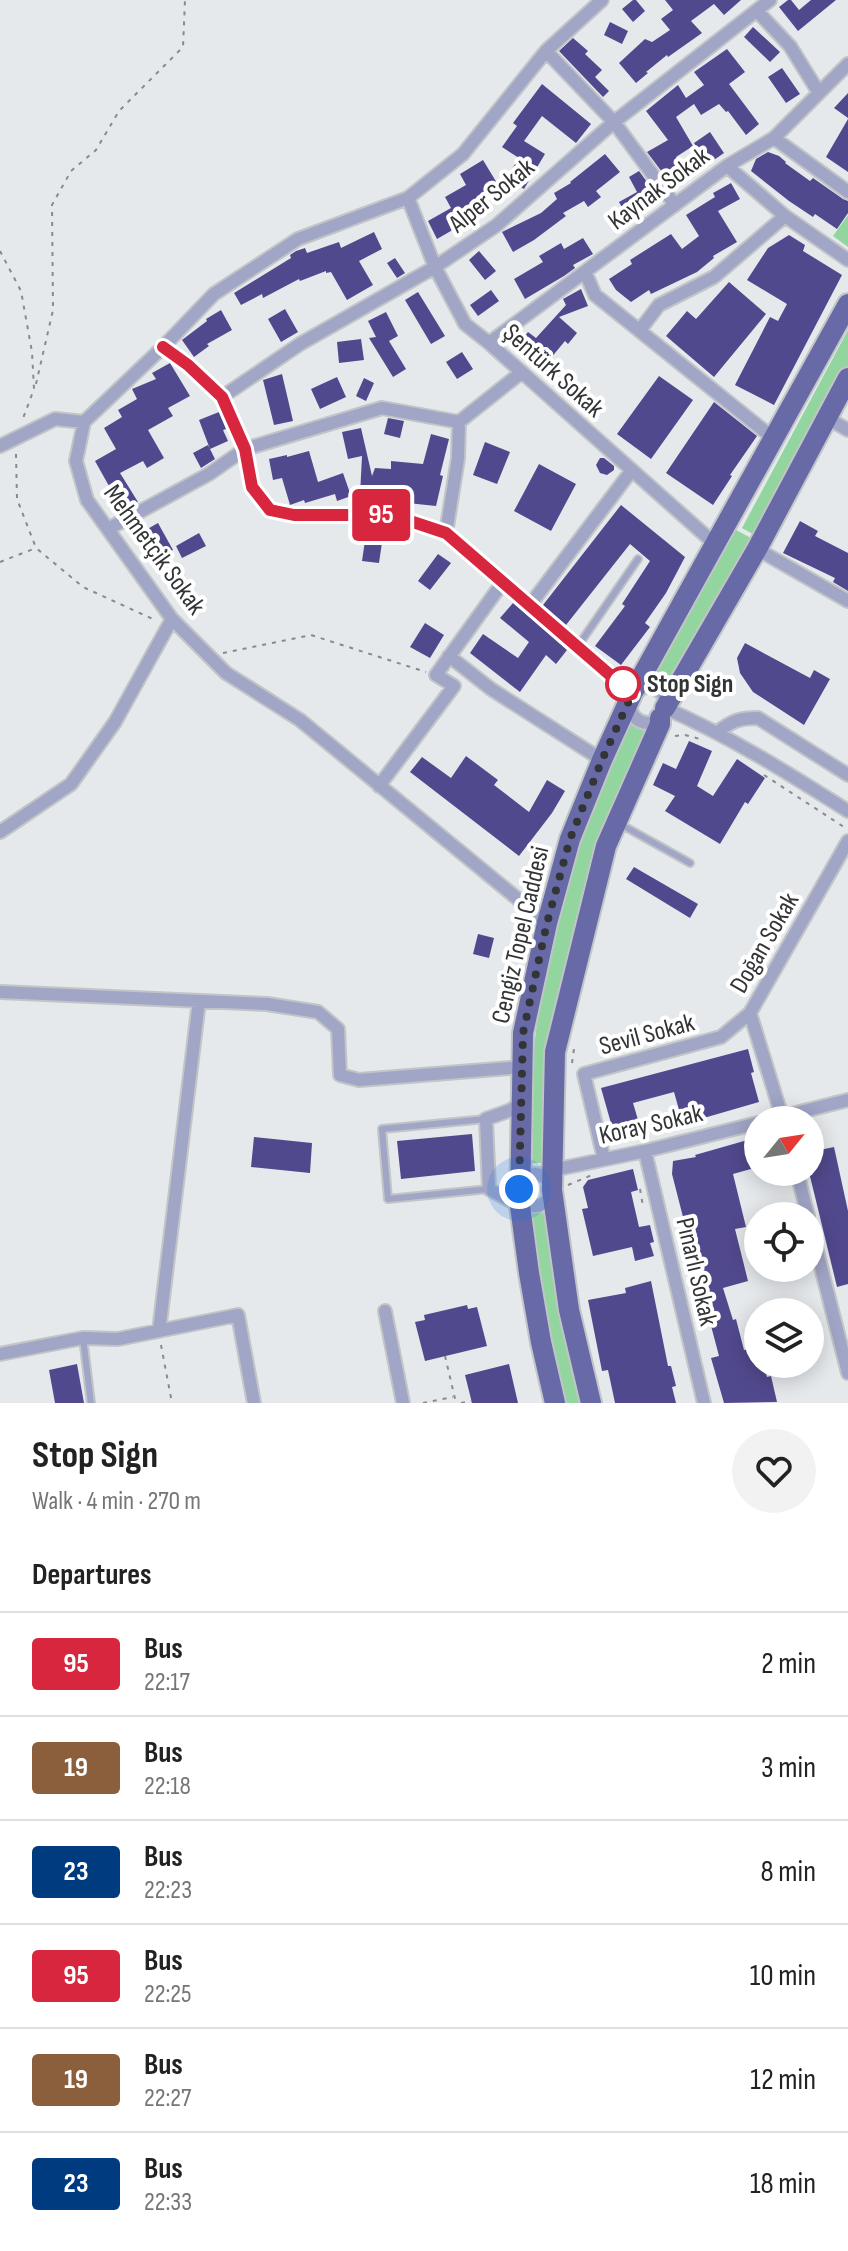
<!DOCTYPE html>
<meta charset="utf-8">
<style>
body{margin:0;font-family:"Sofia Sans Condensed",sans-serif;background:#f2f2f2;color:#222;height:100vh;display:flex;flex-direction:column;font-size:30px;white-space:nowrap}
*{box-sizing:border-box;margin:0}
p{font-size:26px;color:#767676}
.icon{flex:none;width:44px;height:44px;fill:none;stroke:currentColor;stroke-width:2;stroke-linecap:round;stroke-linejoin:round}
.map{position:relative;height:1403px;overflow:hidden}
.drawer{display:flex;flex-direction:column;background:#fff;flex:1}
.drawer>*{flex:none}
.badge{padding:0 16px;border-radius:6px;font-size:28px;line-height:52px}
.needle{width:52px;rotate:60deg}
.tools{position:absolute;left:744px;top:1106px;display:grid;gap:16px}
.tools a{display:grid;place-items:center;width:80px;height:80px;border-radius:50%;background:#fff;box-shadow:0 4px 20px #0003;font-size:40px}
.you{position:absolute;width:40px;height:40px;margin:-20px;border:6px solid #fff;border-radius:50%;background:#1a73e8;box-shadow:0 0 0 12px #1a73e833}
.map>.badge{position:absolute;translate:-50% -50%;box-shadow:0 0 0 4px #fff}
h2{padding:0 32px;font-size:30px;line-height:72px}
.round{display:grid;place-items:center;flex:none;width:84px;height:84px;border-radius:42px;background:#f2f2f2}
.headline{display:flex;align-items:center;justify-content:space-between;height:136px;padding:0 32px}
h1{font-size:38px;font-weight:700;line-height:60px}
ul{padding:0;list-style:none}
li{display:flex;align-items:center;gap:24px;height:104px;padding:0 32px;border-top:2px solid #e0e0e0}
li div{flex:1}
li b{display:block;font-size:30px}
li em{font-style:normal}
li .badge{min-width:88px;font-weight:700;text-align:center}
.map>svg:first-child{display:block}
.green{fill:#93d59f}
.building{fill:#51498d}
.lines{fill:none;stroke-linecap:round;stroke-linejoin:round}
.service-casing{stroke:#c2c5c7;stroke-width:10}
.minor-casing{stroke:#c2c5c7;stroke-width:16}
.primary-casing{stroke:#c2c5c7;stroke-width:24}
.path{stroke:#888a8c;stroke-width:2;stroke-dasharray:4 6;stroke-linecap:butt}
.service{stroke:#a1a5c6;stroke-width:6}
.minor{stroke:#a1a5c6;stroke-width:12}
.primary{stroke:#676aa6;stroke-width:20}
.line-casing{stroke:#fff;stroke-width:18}
.line{stroke:#d7263d;stroke-width:12}
.walk{stroke:#323435;stroke-width:8;stroke-dasharray:0 14.4}
.stop-dot{fill:#fff;stroke:#d7263d;stroke-width:4}
.labels{text-anchor:middle;dominant-baseline:central;stroke-width:8;stroke-linejoin:round;paint-order:stroke}
.street-label{font-size:26px;fill:#323435;stroke:#fff}
.stop-label{font-size:26px;font-weight:bold;fill:#323435;stroke:#fff;text-anchor:start}
</style>
<div class="map">
<svg width="848" height="1403" viewBox="0 0 848 1403">
<rect width="100%" height="100%" fill="#e6e9ec"/>
<path class="green" d="M848,215v32l-15,-11z
M848,330v40l-90,167 -16,-9z
M736,530l15,8 -84,153 -18,-9z
M631,723l15,8c-17,41 -38,82 -52,124 -34,101 -40,203 -50,308h-19l-1,-30 18,-153 20,-79 24,-79z
M531,1213h16l35,190h-19l-22,-108z"/>
<path class="building" d="M633,0h3l9,11 -12,11 -11,-13z
M665,0h76l-17,15 -10,-11 -23,17 11,12 -34,24 -1,-2 -21,17 2,1 -12,10 -17,-20 26,-24 7,3 18,-12 -9,-11 12,-9z
M788,0h3l8,10 12,-10h25l-38,31 -19,-24z
M610,22l18,9 -6,13 -18,-9z
M753,27l27,25 -10,10 -26,-25z
M573,38l15,13 -3,3 17,16 -7,7 14,14 -6,6 -44,-46z
M727,49l18,23 -16,12 30,40 -13,11 -18,-24 -2,1 -7,-8 -18,11 -7,-11 -18,13 17,29 -17,11 13,21 -15,10 -27,-36 21,-12 -22,-29 32,-26 8,13 18,-13 -10,-13z
M782,68l18,26 -14,9 -18,-26z
M542,84l49,40 -15,19 -34,-27 -18,25 21,13 -21,35 -18,-11 13,-20 -17,-11 15,-21 -4,-3z
M848,93v25l-14,-10z
M848,119v53l-22,-15z
M710,132l14,21 -16,11 -14,-21z
M768,152l11,4 7,6 -1,1 25,18 3,-3 30,21 5,2v12l-11,16 -22,-15 -2,3 -24,-16 -38,-30 5,-12z
M605,154l15,18 -24,19 5,6 -13,10 -4,-6 -21,12 3,3 -32,24 -21,12 -11,-20 39,-19 16,-14 -3,-6 17,-10 -1,-1z
M483,160l17,28 -31,19 4,6 -19,11 2,4 -19,11 -9,-18 23,-13 -6,-11 21,-12 -6,-11z
M639,171l22,30 -32,19 -10,-18 18,-10 -8,-15z
M731,183l9,16 -22,12 19,31 -24,14 1,2 -17,14 -46,22 -2,-4 -18,12 -15,-12 -7,-11 23,-15 -2,-4 41,-26 11,15 17,-13 -13,-21 29,-18 -2,-4z
M374,232l8,17 -23,12 14,24 -26,15 -16,-28 -5,1v-2l-26,10 -1,-2 -36,19 -1,-4 -21,11 -7,-12 57,-35 -1,-3 6,-4 9,-3 2,5 32,-11 2,6z
M789,235l16,10 -2,6 39,24 -68,130 -39,-20 35,-68 8,4 9,-17 -40,-24 21,-32z
M583,238l10,16 -20,11 2,3 -11,8 -39,23 -11,-20 29,-17 -4,-6 22,-13 3,6z
M479,251l17,20 -11,9 -16,-20z
M395,258l10,15 -8,5 -10,-15z
M729,282l37,32 -52,63 -48,-41 21,-25 9,8z
M581,289l7,17 -29,11 18,16 -9,11 -3,-3 -20,24 -26,-22 9,-11 8,6 30,-33 -3,-6z
M491,290l8,11 -21,15 -8,-11z
M418,292l27,44 -14,8 -26,-44z
M285,309l13,23 -17,10 -13,-23z
M221,310l11,20 -25,14 2,2 -15,11 -12,-17 25,-19 -1,-2z
M386,312l12,24 -9,5 17,28 -13,8 -24,-39 7,-1 -8,-16z
M361,339l3,21 -25,3 -2,-21z
M462,352l11,17 -16,10 -11,-17z
M170,363l20,33 -22,12 5,8 -25,14 16,28 -17,10 -4,-7 -23,12 18,29 -15,9 -28,-50 21,-12 -12,-21 18,-11 -4,-7 19,-11 -5,-10 24,-10 -4,-6z
M282,374l11,47 -19,4 -11,-45z
M659,376l34,24 -42,59 -34,-25z
M337,377l9,20 -26,12 -9,-20z
M364,378l10,5 -8,18 -10,-5z
M714,402l43,34 -27,39 2,1 -19,29 -47,-32z
M219,412l7,17 -3,1 5,11 -18,8 -11,-29z
M388,418l16,3 -4,17 -16,-4z
M361,428l11,48 3,-8 16,1v-8l32,3 8,-30 18,5 -9,36 3,1 -7,30 -47,-5v-5l-29,-1 2,-39 -14,3 -6,-27z
M485,442l25,10 -13,32 -24,-9z
M208,445l7,14 -14,9 -8,-15z
M309,451l9,31 25,-9 8,23 -14,5 -2,-7 -30,9 -1,-3 -14,5 -8,-27 -9,2 -4,-21 18,-4v2z
M600,458h4l10,8v4l-7,5 -7,-2 -4,-8z
M539,464l37,20 -25,47 -37,-20z
M621,505l64,52 -19,36 -21,30 5,4 -29,38 -26,-19 30,-40 -3,-2 28,-43 -20,-17 -64,81 -23,-20z
M800,521l18,10 -3,5 33,17v38l-15,-9 2,-4 -52,-25z
M158,523l15,27 -23,13 -15,-27z
M367,527l17,2 -5,34 -17,-2z
M199,533l7,13 -24,12 -6,-12z
M438,554l13,9 -21,27 -12,-9z
M513,603l54,47 -11,14 -10,-9 -26,37 -50,-39 13,-19 35,24 11,-16 -29,-24z
M425,623l19,12 -14,23 -20,-11z
M745,643l65,35 4,-8 16,9 -26,46 -51,-33 -13,-19 -3,-15z
M689,741l23,10 -15,35 16,10 24,-37 28,19 -17,26 -3,-2 -25,42 -55,-33 10,-15 -22,-11 10,-22 13,6z
M466,756l32,24 -4,5 35,27 18,-32 18,11 -13,22 -33,43 -109,-84 12,-15 29,21z
M634,867l64,37 -8,14 -64,-39z
M478,934l16,4 -5,20 -16,-4z
M748,1049l6,23 -3,1 8,29 -76,22 -9,-32 -41,11 9,30 -26,8 -15,-53z
M472,1134l3,37 -74,8 -4,-38z
M254,1137l58,6 -2,30 -59,-6z
M758,1137v30l-25,7 13,53 -11,2 13,52 -25,7 10,32 3,-1 8,31 14,-3v17h5l4,13 4,-1 6,26 -53,1 -13,-45 8,-2 -9,-34h-3l-7,-22 4,-1 -32,-125 1,-13 23,-4 -1,-2z
M834,1147l14,64v73l-11,3 -28,-115 1,-20z
M633,1169l5,21 -7,2 8,35 11,-2 4,17 -4,1 4,13 -19,5 -3,-14 -39,9 -11,-47 6,-1 -5,-21 5,-7z
M651,1281l17,85h3l5,20 -4,1 4,16h-61l-7,-33 -6,1 -14,-71 38,-7 -1,-5z
M467,1305l1,4 9,-2 10,39 -62,15 -10,-39 10,-2 -1,-5z
M77,1364l7,39h-29l-6,-33z
M509,1364l9,39h-46l-7,-28z"/>
<g class="lines">
<g class="service-casing">
<path id="service" d="M578,646l60,-87
M620,824l70,39
M486,1119l-104,10 6,70 101,-10
M83,1338l8,65"/>
</g>
<g class="minor-casing">
<path id="minor" d="M757,11l33,35 29,47
M546,51l68,71 61,83
M774,138l74,54
M727,166l58,50 63,44
M408,198l27,69 30,57 24,19 226,201
M585,272l10,23 178,143
M640,330l19,-25 55,-28 71,-61
M489,343l238,-177 47,-28 74,-74
M163,347l25,18 34,32 23,52 7,38 18,23 24,5h98l54,18 186,161
M222,397l78,-53 135,-77 62,-42 117,-103 156,-122
M827,418l21,12
M0,446l55,-27 29,3
M108,529l101,-55 36,-25 137,-41 77,14 63,-50
M446,533l12,-75 1,-36
M757,549l91,52
M530,605l102,-135
M449,656l42,33 111,71
M630 705a18 18 0 1 1 36 0a18 18 0 1 1-36 0Z
M665,708c66,29 123,65 183,103
M718,732c13,-11 22,-14 40,-14l90,57
M379,786l75,-100 -18,-11 67,-93
M0,832l71,-48 44,-62 57,-103
M547,923l-247,-203 -74,-47 -54,-54 -85,-119 -11,-39 8,-39 79,-75 51,-53 84,-55 110,-41 55,-44 83,-103 56,-51
M0,992l267,12 51,8 20,17 2,46 19,5 163,-13
M768,1120l80,-20
M783,1120l-33,-107 98,-172
M645,1151l59,252
M604,1159l-20,-85 137,-37 29,-24
M553,1170l92,-19 113,-28
M797,1172l11,44
M519 1190a16 16 0 1 1 32 0a16 16 0 1 1-32 0Z
M520,1206l-31,-17 -3,-70 25,-9 11,-8
M810,1224l38,149
M385,1311l18,92
M159,1331l40,-330
M0,1354l83,-16 35,1 120,-24 16,88"/>
</g>
<g class="primary-casing">
<path id="primary" d="M665,708l92,-159 91,-171
M555,1403l-14,-61 -12,-69 -9,-67 3,-173 24,-110 23,-84 32,-79 30,-66 216,-390
M591,1403l-22,-93 -17,-120 3,-138 51,-206 54,-122v-6"/>
</g>
<path class="path" d="M0,251l21,40 11,61 2,37 -12,32
M36,384l17,-74 -1,-105 19,-34 25,-21 23,-39 64,-64 2,-47
M16,454l1,45 19,49 47,39 72,33
M0,562l36,-14
M223,653l88,-18 115,37
M675,736l10,-1 15,4
M764,775l80,52 -1,2
M572,1063l2,-14
M568,1185l24,-10
M640,1189l3,17
M161,1345l11,58
M445,1356l11,47
M423,1403l30,-6
M461,1403l11,-2"/>
<use href="#service" class="service"/>
<use href="#minor" class="minor"/>
<use href="#primary" class="primary"/>
</g>
<g class="lines">
<g class="line-casing">
<path id="line" d="M163,347l25,18 34,32 23,52 7,38 18,23 24,5h98l54,18 186,161"/>
</g>
<use href="#line" class="line"/>
<path class="walk" d="M519,1189l4,-156 24,-110 23,-84 32,-79 30,-66 -9,-10"/>
</g>
<circle class="stop-dot" cx="623" cy="684" r="16"/>
<g class="labels">
<g class="street-label">
<text transform="translate(659 189) rotate(-37)">Kaynak Sokak</text>
<text transform="translate(492 196) rotate(-39)">Alper Sokak</text>
<text transform="translate(553 371) rotate(42)">Şentürk Sokak</text>
<text transform="translate(154 550) rotate(54)">Mehmetçik Sokak</text>
<text transform="translate(521 935) rotate(-77)">Cengiz Topel Caddesi</text>
<text transform="translate(765 943) rotate(-60)">Doğan Sokak</text>
<text transform="translate(647 1035) rotate(-15)">Sevil Sokak</text>
<text transform="translate(651 1125) rotate(-13)">Koray Sokak</text>
<text transform="translate(696 1272) rotate(77)">Pınarlı Sokak</text>
</g>
<g class="stop-label">
<text x="647" y="684">Stop Sign</text>
</g>
</g>
</svg>
<div class="tools">
<a><svg class="needle" viewBox="-14 -14 28 28"><path d="M0-13l5 13h-10z" fill="#e53935"/><path d="M0 13l5-13h-10z" fill="#767676"/></svg></a>
<a><svg class="icon" aria-label="locate" viewBox="0 0 24 24"><circle cx="12" cy="12" r="6"/><path d="M12 2v4M12 18v4M2 12h4M18 12h4"/></svg></a>
<a><svg class="icon" aria-label="layers" viewBox="0 0 24 24"><path d="M12 4l9 5-9 5-9-5zM3 14l9 5 9-5"/></svg></a>
</div>
<div class="you" style="left:519px;top:1189px"></div>
<b class="badge" style="left:381px;top:515px;background:#d7263d;color:#fff">95</b>
</div>
<section class="drawer">
<div class="headline"><div><h1>Stop Sign</h1><p>Walk · 4 min · 270 m</p></div><a class="round"><svg class="icon" aria-label="heart" viewBox="0 0 24 24"><path d="M12 20l-8-8c-3-5 5-10 8-4 3-6 11-1 8 4z"/></svg></a></div>
<h2>Departures</h2>
<ul>
<li><span class="badge" style="background:#d7263d;color:#fff">95</span><div><b>Bus</b><p>22:17</p></div><em>2 min</em></li>
<li><span class="badge" style="background:#8b5e3c;color:#fff">19</span><div><b>Bus</b><p>22:18</p></div><em>3 min</em></li>
<li><span class="badge" style="background:#003b80;color:#fff">23</span><div><b>Bus</b><p>22:23</p></div><em>8 min</em></li>
<li><span class="badge" style="background:#d7263d;color:#fff">95</span><div><b>Bus</b><p>22:25</p></div><em>10 min</em></li>
<li><span class="badge" style="background:#8b5e3c;color:#fff">19</span><div><b>Bus</b><p>22:27</p></div><em>12 min</em></li>
<li><span class="badge" style="background:#003b80;color:#fff">23</span><div><b>Bus</b><p>22:33</p></div><em>18 min</em></li>
</ul>
</section>
